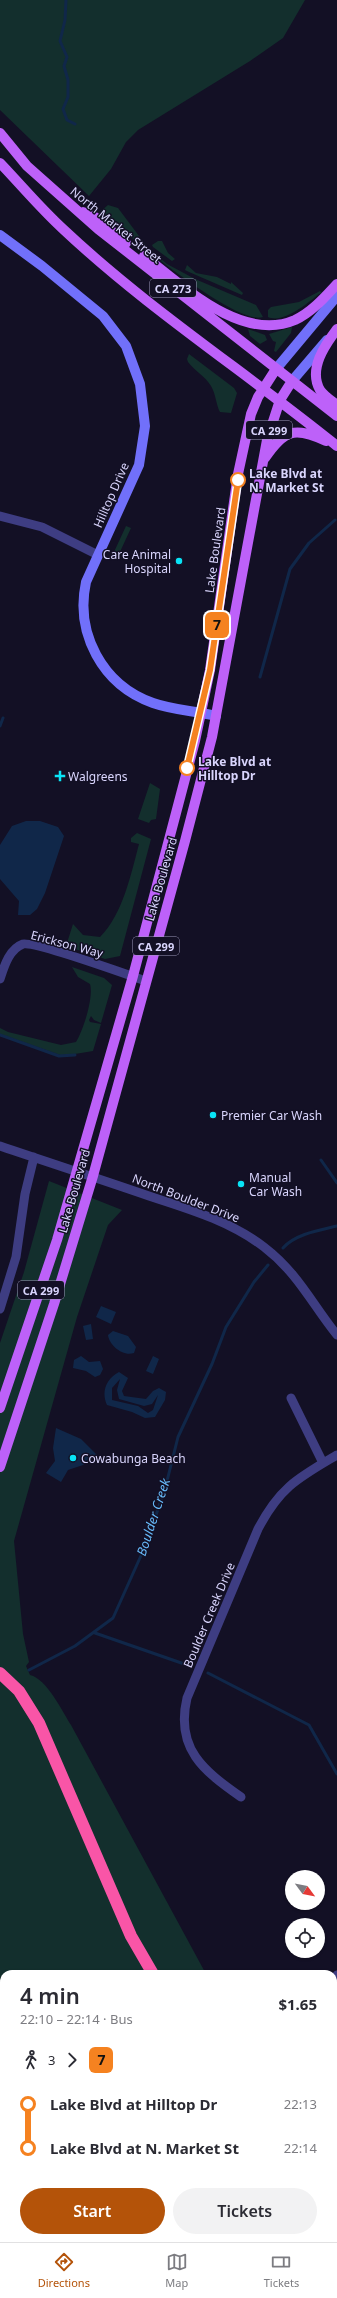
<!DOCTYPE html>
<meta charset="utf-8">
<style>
body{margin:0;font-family:"Noto Sans",sans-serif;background:#f2f2f3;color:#2b2b33;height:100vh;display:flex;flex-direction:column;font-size:15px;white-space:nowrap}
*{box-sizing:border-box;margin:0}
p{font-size:13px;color:#7c7c81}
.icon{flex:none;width:22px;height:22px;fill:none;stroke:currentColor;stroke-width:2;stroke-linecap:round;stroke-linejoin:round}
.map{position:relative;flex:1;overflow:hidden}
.panel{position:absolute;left:0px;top:1970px;width:337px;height:272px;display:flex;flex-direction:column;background:#fff;border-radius:12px 12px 0 0;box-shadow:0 1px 3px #0004}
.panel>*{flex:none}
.badge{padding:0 8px;border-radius:6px;font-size:14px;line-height:26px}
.needle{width:26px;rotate:122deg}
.fabs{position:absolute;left:285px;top:1870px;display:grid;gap:8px}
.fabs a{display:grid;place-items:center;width:40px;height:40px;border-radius:50%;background:#fff;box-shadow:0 1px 3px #0004;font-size:20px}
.map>.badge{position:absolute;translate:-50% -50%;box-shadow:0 0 0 2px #fff}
.legs{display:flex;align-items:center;gap:6px;height:44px;padding:0 20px;font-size:13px}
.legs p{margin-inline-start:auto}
.overview{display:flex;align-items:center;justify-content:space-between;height:68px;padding:0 20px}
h1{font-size:22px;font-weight:600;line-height:30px}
.primary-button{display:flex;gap:8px;margin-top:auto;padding:8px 20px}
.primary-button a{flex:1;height:46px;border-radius:24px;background:#b45309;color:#fff;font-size:16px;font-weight:600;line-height:46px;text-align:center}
.primary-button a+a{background:#f2f2f3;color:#2b2b33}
ul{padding:0 20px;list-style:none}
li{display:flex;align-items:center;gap:14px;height:44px;font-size:15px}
li i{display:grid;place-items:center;width:6px;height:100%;margin:0 5px;background:currentColor}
li i::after{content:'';width:10px;height:10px;margin:-5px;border:3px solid;border-radius:50%;background:#fff}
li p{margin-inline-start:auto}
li:first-child i{background:linear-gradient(#0000 50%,currentColor 0)}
li:last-child i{background:linear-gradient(currentColor 50%,#0000 0)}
.tabs{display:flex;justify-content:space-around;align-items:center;height:56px;border-top:1px solid #e1e1e2;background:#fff;font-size:11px;color:#7c7c81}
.tabs a{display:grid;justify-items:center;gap:2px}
.tabs .current{color:#b45309}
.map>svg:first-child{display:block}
.green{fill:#132f2d}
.water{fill:#102749;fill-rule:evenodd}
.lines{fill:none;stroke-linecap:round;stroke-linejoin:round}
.stream{stroke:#102749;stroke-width:3}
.minor{stroke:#3e3d82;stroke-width:9}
.secondary{stroke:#7170fa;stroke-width:10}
.primary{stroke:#bd61f9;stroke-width:10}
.motorway{stroke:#f955a7;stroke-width:12}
.line-1-casing{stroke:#fff;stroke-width:9}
.line-1{stroke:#f58220;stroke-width:6}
.stop-1-dot{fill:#fff;stroke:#f58220;stroke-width:2}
.poi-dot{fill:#09e3f6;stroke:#131025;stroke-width:1.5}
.labels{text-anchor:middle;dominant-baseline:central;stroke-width:3;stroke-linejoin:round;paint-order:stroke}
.shield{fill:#131025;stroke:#9e9abc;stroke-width:1}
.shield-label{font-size:11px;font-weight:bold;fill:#d9d5fd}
.street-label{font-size:12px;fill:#d9d5fd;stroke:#131025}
.stop-label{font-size:12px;font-weight:bold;fill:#d9d5fd;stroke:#131025;text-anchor:start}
.poi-label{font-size:12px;fill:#d9d5fd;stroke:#131025;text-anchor:start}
.water-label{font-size:13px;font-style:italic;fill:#67b9f9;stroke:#131025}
</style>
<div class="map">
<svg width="337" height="2242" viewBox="0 0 337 2242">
<rect width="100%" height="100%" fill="#131025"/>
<path class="green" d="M0,0h305l-22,38 -33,23 -112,69 -12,12 -15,27 -22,27 -89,-86z
M108,205l10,3 30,40 19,16 28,15 61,26 7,12c-26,10 -140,-85 -162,-106z
M158,241h4l6,12 7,6 -3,2 -19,-14 -1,-2z
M187,265l9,8 21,4 14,7v-2l12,11 -1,2 -53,-23 -4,-2z
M320,291l2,2 -3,1c-11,9 -36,30 -51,23v-7l3,-3 28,-5z
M292,327l-1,6 -15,19 -2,-1 2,-9 -3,-1 -4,-7z
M248,329l17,6 2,5 -7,4 -10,-8z
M189,354l45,34 3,5 -6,20 -11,-1c-4,-7 -4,-18 -9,-26 -6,-10 -16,-15 -23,-24l-1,-3z
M126,526l5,2 -12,26 -5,-2z
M150,783l10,6 -4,30 -5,1 -2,3 -11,-4z
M137,833l14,6 -31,117 -15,3 -36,-12 -2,-4 6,-19 10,11 17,2c23,-23 31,-63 39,-93l-8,-2v-4z
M72,967l32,11 8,7 -11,38 -7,-3 -3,-4 -2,4 1,2 11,2 -8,27 -30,5 -63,-22v-6l8,4 53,13 15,-3c7,-11 18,-45 14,-58l-12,-7z
M49,1181l73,29 -14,15 -31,92 -63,224 9,93 6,28 -3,4 4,9c17,4 32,36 41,50l135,249h-202v264h45l-12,4h-37v-899l24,-71z
M333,2060l4,3v166l-4,-1z"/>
<path class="water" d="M26,821h14l18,6 6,9 -19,57 -8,16 -7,6h-12l1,-14 -19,-22v-34l12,-19z
M101,1306l15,6 -5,12 -15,-7z
M91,1324l2,15 -7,1 -3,-14z
M113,1331l15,5 8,11 -2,6c-11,4 -25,-8 -26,-18z
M81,1356l8,6 11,-1 3,8 -3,6 -5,2 -9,-6 -13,-3 1,-8z
M153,1356l6,3 -6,15 -7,-3z
M119,1372l9,6 -6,13 2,5 22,3 7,-8 6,-3 7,4 -1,8 -10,17 -10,1 -13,-6 -25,-7c-6,-13 -1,-26 12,-33zM120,1379l-3,11 2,9 25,7 8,-2 6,-9 -5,15 -5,3 -10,-7 -26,-6v-12z
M56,1428l25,11 16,16 -14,10 -15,5 -7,12 -15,-9 9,-12 -2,-13z"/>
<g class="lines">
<path class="stream" d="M66,0l-1,20 -5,21 7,16 -3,9 4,14v17l-5,12 4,11 8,4
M260,677l30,-108 19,-26 26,-23
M0,726l3,-8
M0,1035l59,21 16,-1
M321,1160l16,23
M283,1248c12,-14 37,-18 54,-22
M95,1633l95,33
M29,1670l46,-24 38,-28 35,-78 19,-59 11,-44 34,-73 14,-37 28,-45 14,-17
M208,1673l101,52 28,49"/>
<path class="minor" d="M0,516l42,11 56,28
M0,979c4,-12 9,-30 23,-35 11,-3 106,31 123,37
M0,1146c50,17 100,33 149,50 40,13 81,25 115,51 34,26 48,57 73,88
M0,1309l16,-52 9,-63 9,-37
M291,1398l32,65
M241,1797c-37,-26 -66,-48 -54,-99l71,-169c22,-42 40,-51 79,-74
M333,1981l4,-6
M333,2019h4"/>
<path class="secondary" d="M0,235l42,31 61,50 23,30 14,38 5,42 -6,39 -53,117c-11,51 16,103 67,121 20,7 42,8 63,13
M276,369l61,-73
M292,381l35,-41"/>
<path class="primary" d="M0,133l27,33 71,63 239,187
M0,163c21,22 41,46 63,66 85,80 184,144 274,217
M83,212l12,5 31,26
M144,256c39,30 98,87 151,64 17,-8 30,-23 42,-36
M337,329c-12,16 -29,40 -17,61 4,6 12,11 17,15
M265,458c19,-28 29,-32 61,-17
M0,1408l57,-168 76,-264 62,-235 15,-71 28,-196 13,-60 7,-17 18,-28
M0,1467l54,-163 39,-128 92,-335 27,-104 55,-297 13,-40 12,-19"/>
<path class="motorway" d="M0,1673l19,18 20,32 92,213 22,38
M0,2002l4,2
M0,2051l4,2
M333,2099l4,2
M333,2114l4,1
M333,2162l4,1
M333,2176l4,1
M0,2216l4,-1"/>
</g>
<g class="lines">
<g class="line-1-casing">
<path id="line-1" d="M187,768l23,-98 28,-190"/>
</g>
<use href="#line-1" class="line-1"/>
</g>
<g class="stop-1-dot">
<circle cx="238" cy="480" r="7"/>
<circle cx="187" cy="768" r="7"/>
</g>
<g class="poi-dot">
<circle cx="179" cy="561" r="4"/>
<path d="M58 770h4v4h4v4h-4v4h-4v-4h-4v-4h4z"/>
<circle cx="213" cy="1115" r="4"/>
<circle cx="241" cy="1184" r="4"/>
<circle cx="73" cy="1458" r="4"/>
</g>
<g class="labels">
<g class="shield">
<rect x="150" y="279" width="46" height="18" rx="3"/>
<rect x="246" y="421" width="46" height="18" rx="3"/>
<rect x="133" y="937" width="46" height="18" rx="3"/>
<rect x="18" y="1281" width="46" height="18" rx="3"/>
</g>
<g class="shield-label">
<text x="173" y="288">CA 273</text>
<text x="269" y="430">CA 299</text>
<text x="156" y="946">CA 299</text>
<text x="41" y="1290">CA 299</text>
</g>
<g class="street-label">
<text transform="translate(116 225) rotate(39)">North Market Street</text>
<text transform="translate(111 495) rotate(-66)">Hilltop Drive</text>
<text transform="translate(215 550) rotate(-82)">Lake Boulevard</text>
<text transform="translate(161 879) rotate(-74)">Lake Boulevard</text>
<text transform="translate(67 944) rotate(15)">Erickson Way</text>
<text transform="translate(74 1191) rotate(-74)">Lake Boulevard</text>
<text transform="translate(186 1198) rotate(21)">North Boulder Drive</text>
<text transform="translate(209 1615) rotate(-67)">Boulder Creek Drive</text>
</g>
<g class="stop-label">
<text x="249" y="473">Lake Blvd at<tspan x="249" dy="14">N. Market St</tspan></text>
<text x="198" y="761">Lake Blvd at<tspan x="198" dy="14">Hilltop Dr</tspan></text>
</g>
<g class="poi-label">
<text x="171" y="554" text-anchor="end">Care Animal<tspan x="171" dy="14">Hospital</tspan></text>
<text x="68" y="776">Walgreens</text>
<text x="221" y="1115">Premier Car Wash</text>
<text x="249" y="1177">Manual<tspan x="249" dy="14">Car Wash</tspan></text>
<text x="81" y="1458">Cowabunga Beach</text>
</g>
<g class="water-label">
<text transform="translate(153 1517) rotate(-72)">Boulder Creek</text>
</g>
</g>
</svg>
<div class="fabs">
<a><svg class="needle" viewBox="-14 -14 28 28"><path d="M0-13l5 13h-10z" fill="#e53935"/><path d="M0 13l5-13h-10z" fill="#7c7c81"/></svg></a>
<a><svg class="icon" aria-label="locate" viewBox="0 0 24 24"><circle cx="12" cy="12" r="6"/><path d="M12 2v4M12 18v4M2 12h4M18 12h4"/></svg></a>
</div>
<b class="badge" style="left:217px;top:625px;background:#f58220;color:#111">7</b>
<section class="panel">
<div class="overview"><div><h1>4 min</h1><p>22:10 – 22:14 · Bus</p></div><b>$1.65</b></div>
<div class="legs"><svg class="icon" aria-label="walk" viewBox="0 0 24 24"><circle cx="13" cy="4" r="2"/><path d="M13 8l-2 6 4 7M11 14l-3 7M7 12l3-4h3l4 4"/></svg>3<svg class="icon" aria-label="forward" viewBox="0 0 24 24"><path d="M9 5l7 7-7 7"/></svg><b class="badge" style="background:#f58220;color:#111">7</b></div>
<ul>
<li><i style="color:#f58220"></i><b>Lake Blvd at Hilltop Dr</b><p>22:13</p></li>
<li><i style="color:#f58220"></i><b>Lake Blvd at N. Market St</b><p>22:14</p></li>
</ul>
<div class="primary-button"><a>Start</a><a>Tickets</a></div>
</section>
</div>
<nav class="tabs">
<a class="current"><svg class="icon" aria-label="directions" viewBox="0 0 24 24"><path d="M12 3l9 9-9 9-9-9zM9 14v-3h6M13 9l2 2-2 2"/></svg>Directions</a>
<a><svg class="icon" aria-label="map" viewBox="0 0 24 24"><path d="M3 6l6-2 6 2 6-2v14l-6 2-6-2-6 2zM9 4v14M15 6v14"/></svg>Map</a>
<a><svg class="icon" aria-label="tickets" viewBox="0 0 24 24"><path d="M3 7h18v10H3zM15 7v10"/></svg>Tickets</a>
</nav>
